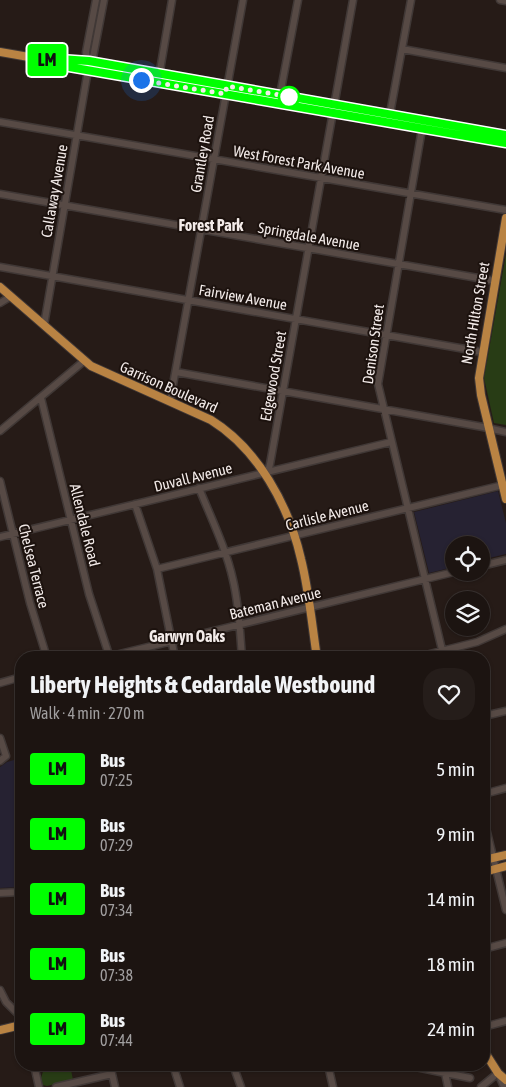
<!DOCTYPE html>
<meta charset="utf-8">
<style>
body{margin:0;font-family:"Asap Condensed",sans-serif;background:#251d1a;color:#f1f3f6;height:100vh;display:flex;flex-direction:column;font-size:19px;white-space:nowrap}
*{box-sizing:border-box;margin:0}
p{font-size:16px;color:#a09e9f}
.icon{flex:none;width:28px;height:28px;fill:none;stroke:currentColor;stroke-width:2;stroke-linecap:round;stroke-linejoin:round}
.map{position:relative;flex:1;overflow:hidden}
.details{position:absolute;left:15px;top:651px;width:475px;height:420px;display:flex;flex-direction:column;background:#1c1411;border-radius:20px;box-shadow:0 1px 4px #0004,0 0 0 1px #3a3331}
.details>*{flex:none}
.badge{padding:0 10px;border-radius:4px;font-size:18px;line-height:32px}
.buttons{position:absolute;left:445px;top:536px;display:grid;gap:10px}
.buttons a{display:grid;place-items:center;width:45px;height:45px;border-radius:50%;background:#1c1411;box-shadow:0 1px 4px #0004,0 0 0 1px #3a3331;font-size:25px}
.you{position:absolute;width:25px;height:25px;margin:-12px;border:4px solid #fff;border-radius:50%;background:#1a73e8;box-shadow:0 0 0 8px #1a73e833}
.map>.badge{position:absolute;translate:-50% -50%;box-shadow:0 0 0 2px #fff}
.round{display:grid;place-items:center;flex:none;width:52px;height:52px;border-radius:20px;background:#251d1a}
.overview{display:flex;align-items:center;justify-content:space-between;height:85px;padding:0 15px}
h1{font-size:24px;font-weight:700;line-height:38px}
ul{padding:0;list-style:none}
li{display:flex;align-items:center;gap:15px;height:65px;padding:0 15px}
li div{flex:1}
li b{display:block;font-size:19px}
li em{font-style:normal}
li .badge{min-width:55px;font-weight:700;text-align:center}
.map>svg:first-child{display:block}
.education{fill:#262232}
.green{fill:#283c15}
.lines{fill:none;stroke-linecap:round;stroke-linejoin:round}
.minor-casing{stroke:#403836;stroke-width:9}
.major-casing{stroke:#403836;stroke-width:10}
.minor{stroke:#574a45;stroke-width:6}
.major{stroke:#b98343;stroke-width:8}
.line-casing{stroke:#fff;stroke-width:11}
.line{stroke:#0f0;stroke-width:8}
.walk{stroke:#f3ebe9;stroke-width:5;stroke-dasharray:0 9}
.stop-dot{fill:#fff;stroke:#0f0;stroke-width:2.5}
.labels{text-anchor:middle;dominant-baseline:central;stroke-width:4;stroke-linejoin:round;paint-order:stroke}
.street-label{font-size:15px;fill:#f3ebe9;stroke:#1c120e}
.neighbourhood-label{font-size:16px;font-weight:bold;fill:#f3ebe9;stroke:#1c120e}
</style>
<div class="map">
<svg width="506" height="1087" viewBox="0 0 506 1087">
<rect width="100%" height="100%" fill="#261b17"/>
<path class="education" d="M498,491l8,32v31l-25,6v-15h-27v22l-25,6 -15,-61z
M21,758v129l-21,1v-121l7,-5z"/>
<path class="green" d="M506,254v171l-12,-2 -10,-45z
M45,1065h25l3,15 -26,6 -4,-1 -2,-7z"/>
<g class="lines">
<g class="minor-casing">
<path id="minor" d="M500,0l6,1
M402,49l104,19
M89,61l4,-4 1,-5 10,-52
M158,82l14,-82
M279,100l19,-100
M389,119l22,-119
M0,122l506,88
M423,123l-45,261 66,274
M0,194l495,87
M0,267l482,85
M0,303l10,-6
M44,325l44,-255c1,-8 -2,-12 -2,-18l10,-52
M176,372l307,55 23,5
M41,398l48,196 21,64
M170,401l73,-401
M0,431l84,-70
M263,473l6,-5 1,-4 83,-464
M0,481l30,122 17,55
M199,488c12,30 27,60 34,92 6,25 7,52 9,78
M135,504l22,65 18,89
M0,537l391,-95
M481,566l25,-6
M157,569l346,-84
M103,658l351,-86
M414,658l63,-16 29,-13
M0,683l21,-6
M484,716l22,-5
M0,738l6,18 -6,5
M484,794l22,-6
M484,820l22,90
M0,893l21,-1
M484,949l22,-6
M0,990l6,12 15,15
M484,1027l22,-6
M34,1065l5,22
M110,1065l5,22
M173,1065l7,22
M233,1065l8,22
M328,1065l5,22
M406,1065l64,13
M445,1073l3,14
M56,1087l56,-13
M481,1087l17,-14 6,14"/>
</g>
<g class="major-casing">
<path id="major" d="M0,52l46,8 14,-1 29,2 417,74
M46,60l7,4 453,78
M506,218l-27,160 2,17 25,104
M0,287l91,79 120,54c47,29 78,86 90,139 8,32 11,66 16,99
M484,860l22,-5
M484,872l22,-6
M0,1030l21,-5
M484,1051l14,22 8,7"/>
</g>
<use href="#minor" class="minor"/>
<use href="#major" class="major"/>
</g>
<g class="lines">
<g class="line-casing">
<path id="line" d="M506,135l-417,-74 -29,-2 -14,1 6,4 454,79"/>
</g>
<use href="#line" class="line"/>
<path class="walk" d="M141,80l84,14 2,-8 70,12 -8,-1"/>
</g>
<circle class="stop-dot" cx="289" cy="97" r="10"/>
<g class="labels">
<g class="street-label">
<text transform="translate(202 154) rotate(-80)">Grantley Road</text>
<text transform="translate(299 162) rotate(10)">West Forest Park Avenue</text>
<text transform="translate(54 191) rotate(-80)">Callaway Avenue</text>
<text transform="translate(309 236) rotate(10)">Springdale Avenue</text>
<text transform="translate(243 297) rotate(10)">Fairview Avenue</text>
<text transform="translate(475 313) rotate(-80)">North Hilton Street</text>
<text transform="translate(373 344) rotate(-82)">Denison Street</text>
<text transform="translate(273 376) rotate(-80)">Edgewood Street</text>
<text transform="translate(169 387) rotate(24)">Garrison Boulevard</text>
<text transform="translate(193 477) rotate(-14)">Duvall Avenue</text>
<text transform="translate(327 515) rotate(-14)">Carlisle Avenue</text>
<text transform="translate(85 525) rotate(76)">Allendale Road</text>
<text transform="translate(34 566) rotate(76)">Chelsea Terrace</text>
<text transform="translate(275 603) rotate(-14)">Bateman Avenue</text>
</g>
<g class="neighbourhood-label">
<text x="211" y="225">Forest Park</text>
<text x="187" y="636">Garwyn Oaks</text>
</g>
</g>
</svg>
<div class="buttons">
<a><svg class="icon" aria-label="locate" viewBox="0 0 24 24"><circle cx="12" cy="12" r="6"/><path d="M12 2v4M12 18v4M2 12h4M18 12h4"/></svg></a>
<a><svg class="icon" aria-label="layers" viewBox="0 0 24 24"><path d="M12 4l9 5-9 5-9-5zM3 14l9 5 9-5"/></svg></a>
</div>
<div class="you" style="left:141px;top:80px"></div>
<b class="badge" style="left:47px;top:60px;background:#0f0;color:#111">LM</b>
<section class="details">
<div class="overview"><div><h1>Liberty Heights &amp; Cedardale Westbound</h1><p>Walk · 4 min · 270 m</p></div><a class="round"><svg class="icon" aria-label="heart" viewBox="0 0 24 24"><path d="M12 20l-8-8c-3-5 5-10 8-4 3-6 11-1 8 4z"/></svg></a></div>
<ul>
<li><span class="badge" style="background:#0f0;color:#111">LM</span><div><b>Bus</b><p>07:25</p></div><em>5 min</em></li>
<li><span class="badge" style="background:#0f0;color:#111">LM</span><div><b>Bus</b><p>07:29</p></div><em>9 min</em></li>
<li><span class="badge" style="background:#0f0;color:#111">LM</span><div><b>Bus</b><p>07:34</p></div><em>14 min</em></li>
<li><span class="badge" style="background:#0f0;color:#111">LM</span><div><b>Bus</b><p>07:38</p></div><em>18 min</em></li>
<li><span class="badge" style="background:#0f0;color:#111">LM</span><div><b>Bus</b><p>07:44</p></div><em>24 min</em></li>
</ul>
</section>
</div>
